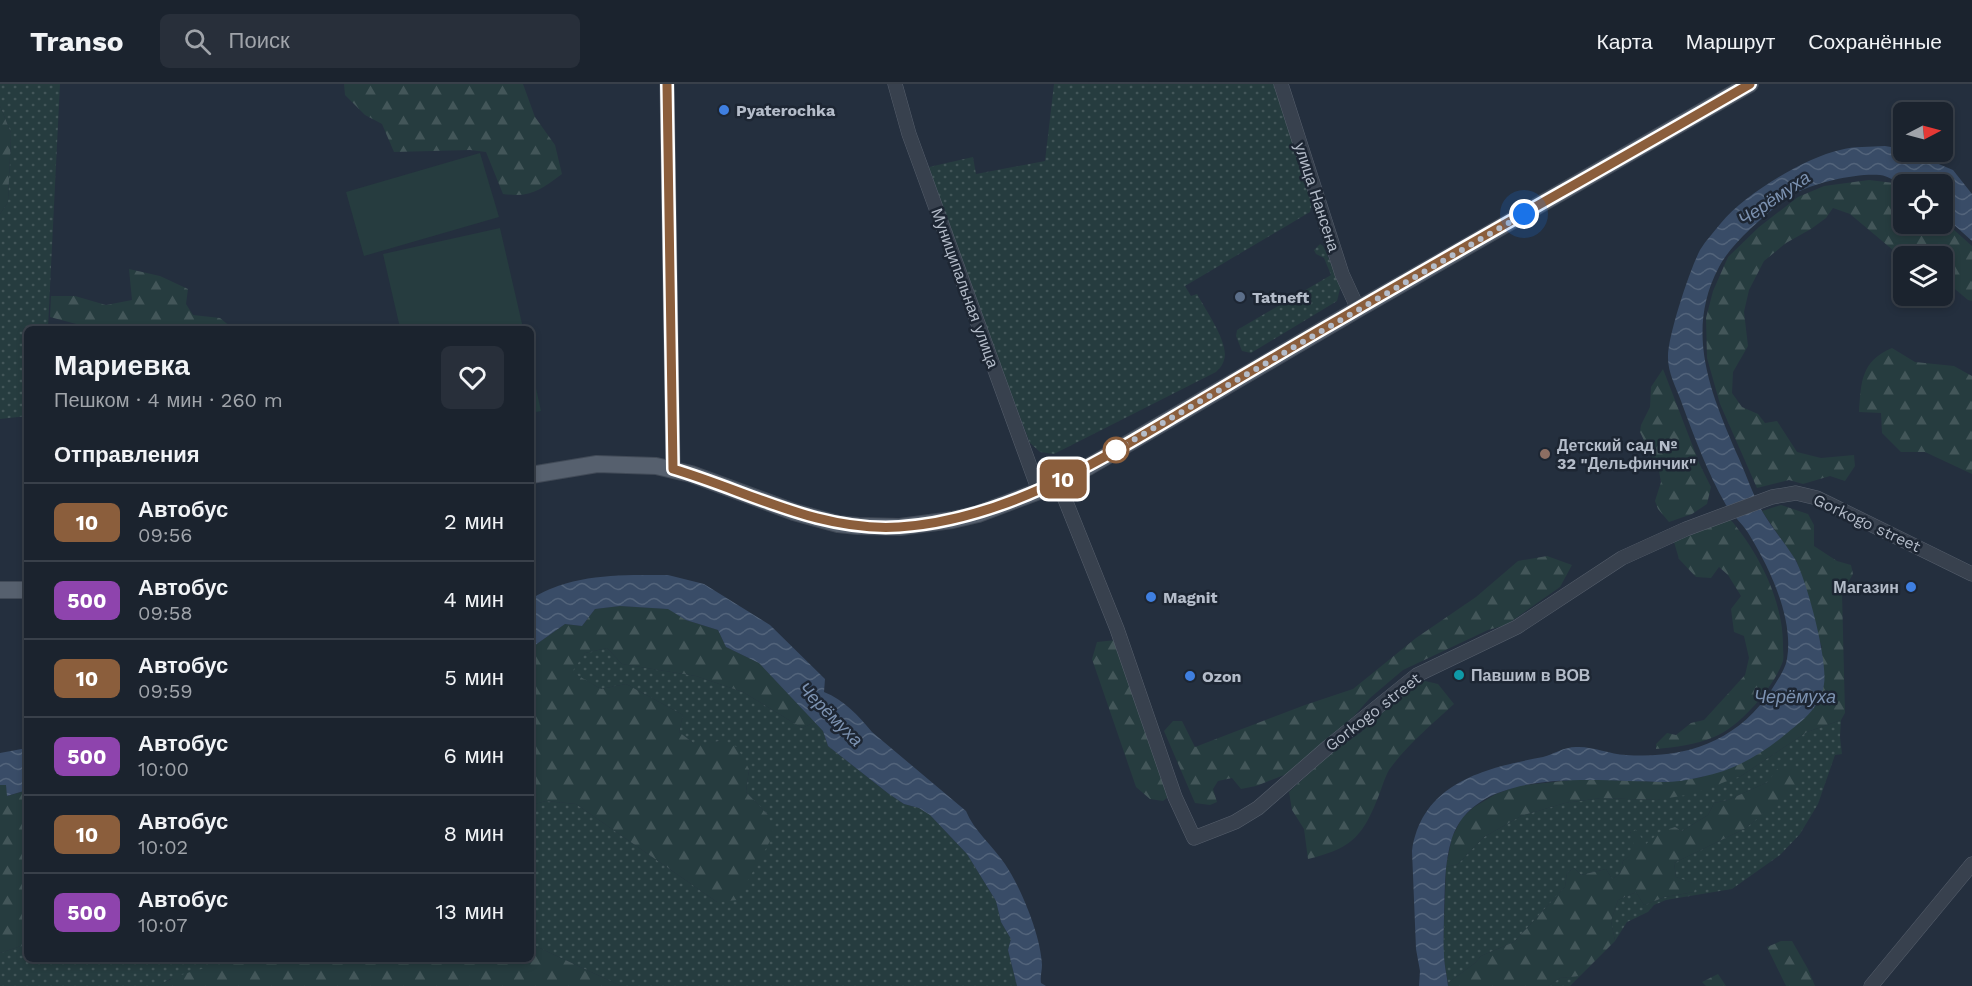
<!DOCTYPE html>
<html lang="ru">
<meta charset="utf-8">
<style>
body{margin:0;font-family:"Work Sans",sans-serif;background:#282f3a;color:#f1f3f6;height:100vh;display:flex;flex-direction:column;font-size:22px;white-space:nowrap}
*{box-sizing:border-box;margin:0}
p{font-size:20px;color:#a0a4aa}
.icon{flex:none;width:33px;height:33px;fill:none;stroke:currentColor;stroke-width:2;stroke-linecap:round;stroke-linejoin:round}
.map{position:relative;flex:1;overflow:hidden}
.details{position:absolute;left:24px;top:242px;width:510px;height:636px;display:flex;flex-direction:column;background:#1b232e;border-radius:9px;box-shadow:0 3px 9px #0003,0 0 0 2px #39404a}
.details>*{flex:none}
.badge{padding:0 12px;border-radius:9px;font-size:21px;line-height:39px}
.needle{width:39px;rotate:84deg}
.buttons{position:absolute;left:1893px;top:18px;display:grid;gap:12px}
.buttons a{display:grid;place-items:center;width:60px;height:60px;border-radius:9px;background:#1b232e;box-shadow:0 3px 9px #0003,0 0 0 2px #39404a;font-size:30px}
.you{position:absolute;width:30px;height:30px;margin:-15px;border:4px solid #fff;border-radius:50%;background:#1a73e8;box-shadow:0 0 0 9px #1a73e833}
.map>.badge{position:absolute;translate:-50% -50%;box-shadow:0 0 0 3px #fff}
h2{padding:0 30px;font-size:22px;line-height:54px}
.round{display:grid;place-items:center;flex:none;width:63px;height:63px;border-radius:9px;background:#282f3a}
.headline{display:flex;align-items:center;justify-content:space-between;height:102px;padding:0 30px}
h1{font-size:28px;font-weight:600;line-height:45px}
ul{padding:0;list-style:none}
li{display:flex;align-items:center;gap:18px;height:78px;padding:0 30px;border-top:2px solid #39404a}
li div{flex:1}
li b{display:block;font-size:22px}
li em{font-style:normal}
li .badge{min-width:66px;font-weight:700;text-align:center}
header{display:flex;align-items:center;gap:36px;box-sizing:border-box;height:84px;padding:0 30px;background:#1b232e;border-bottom:2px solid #39404a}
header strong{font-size:28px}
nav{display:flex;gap:33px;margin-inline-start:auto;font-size:21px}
.search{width:420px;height:54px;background:#282f3a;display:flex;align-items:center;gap:15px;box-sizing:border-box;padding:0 21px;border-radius:9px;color:#a0a4aa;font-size:22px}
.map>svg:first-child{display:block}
.grass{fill:url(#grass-dots)}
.forest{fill:url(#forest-firs)}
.park{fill:#263c3f}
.water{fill:url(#water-waves)}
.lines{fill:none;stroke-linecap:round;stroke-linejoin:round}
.minor-casing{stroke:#565f6c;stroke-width:15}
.major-casing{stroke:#414a57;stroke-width:18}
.minor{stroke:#38414e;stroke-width:14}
.major{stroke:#56606e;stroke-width:16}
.line-casing{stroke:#fff;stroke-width:14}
.line{stroke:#8b5e3c;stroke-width:9}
.walk{stroke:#b4bcc9;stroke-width:6;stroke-dasharray:0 10.8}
.shop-dot{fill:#3f7fe0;stroke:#1d2633;stroke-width:2}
.service-dot{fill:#5c6f8a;stroke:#1d2633;stroke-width:2}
.stop-dot{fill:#fff;stroke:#8b5e3c;stroke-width:3}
.education-dot{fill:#8d6e63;stroke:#1d2633;stroke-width:2}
.culture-dot{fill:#0f9aa8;stroke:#1d2633;stroke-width:2}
.labels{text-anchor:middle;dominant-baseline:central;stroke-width:5;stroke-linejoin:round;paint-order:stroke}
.poi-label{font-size:16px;font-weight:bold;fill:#b4bcc9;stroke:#1d2633;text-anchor:start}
.street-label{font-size:16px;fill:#b4bcc9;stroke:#1d2633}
.water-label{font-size:18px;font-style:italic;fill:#7c92b1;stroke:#1d2633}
</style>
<header>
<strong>Transo</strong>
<div class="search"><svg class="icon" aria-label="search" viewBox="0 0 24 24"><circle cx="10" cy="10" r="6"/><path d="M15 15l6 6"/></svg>Поиск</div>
<nav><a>Карта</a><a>Маршрут</a><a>Сохранённые</a></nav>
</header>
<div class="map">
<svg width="1972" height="902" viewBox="0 0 1972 902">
<defs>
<pattern id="grass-dots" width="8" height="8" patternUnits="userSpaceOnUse" patternTransform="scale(1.5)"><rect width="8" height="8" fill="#263c3f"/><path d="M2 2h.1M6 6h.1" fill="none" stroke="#435659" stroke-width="1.8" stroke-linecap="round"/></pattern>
<pattern id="forest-firs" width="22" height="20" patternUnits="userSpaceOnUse" patternTransform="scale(1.5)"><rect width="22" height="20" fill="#263c3f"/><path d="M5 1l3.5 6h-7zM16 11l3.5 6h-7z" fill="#435659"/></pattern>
<pattern id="water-waves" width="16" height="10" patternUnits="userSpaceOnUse" patternTransform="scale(1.5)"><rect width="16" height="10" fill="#394c67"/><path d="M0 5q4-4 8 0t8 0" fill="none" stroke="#53647b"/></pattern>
</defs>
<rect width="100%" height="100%" fill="#242f3e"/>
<path class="grass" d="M0,0h60l-12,244h-21v88l-27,3v-205l8,-12 3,-69 -11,-27z
M1054,0h223l34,107 1,13 -2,8 -125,74 6,10 6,-2c8,15 33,50 27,66 -1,5 -5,9 -8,12l-162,82 -14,-2 -10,-9 -51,-134 -50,-142 44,-10 3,17 69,-13z
M1320,160l3,2 18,39 -4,16 -86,52 -9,-2 -6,-15 1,-6 94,-55 -7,-17 -8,-4 -2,-4z
M607,564l15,16 74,12 47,16 59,36 13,-6 8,9 5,15 61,48 15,10 15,4 11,7 37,39 29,47 5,21 10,17 -3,11 9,36h-396l-90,-42v-139l15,-4 30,3 141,98 51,-87 -22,-23 3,-23 -29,-28 -23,5 -18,-14 4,-17 -57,-31 -25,5 -30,-17 14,-19z
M1841,636l-1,17 2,17 -7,1 -17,49 -18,30 -20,21 -48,34 -66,11 -12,5 -6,7 -21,10 -12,19 -4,-20 7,-21 18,-8 8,13 21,-8 29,-5 1,-8 -19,-7 -2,-14 72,-35 58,-52 -36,6 -40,18 -14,3 -6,12 -26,16 -7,-4 -30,18 -15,-13 7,18 -14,11 -3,13 -8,5 -6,-10 -25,6 -7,-7 -7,5 -2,14 -51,55 -33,14 -6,7 -27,20 -5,-30 3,-86 12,-3 26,-27 37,-21 44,-13 36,-5 56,2 84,-24 66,-44z
M27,860v14l249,1 -106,20 -12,7h-158v-33z
M1580,892l-10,10h-22l12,-8z"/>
<path class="forest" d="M344,0h179l12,33 20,28 7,29c-22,16 -31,24 -59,20l-17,-42 -16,-2 -76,2 -12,-28 -17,-9 -20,-20z
M0,22l11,27 -3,69 -8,12z
M1869,96l25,3 9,6 1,35h38l1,-4 29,26v55l-4,-1 -25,-21 -1,-23h-22l-4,-7 -16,7 -50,-42 -17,-6 -7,10 -15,11 -25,14 -22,18 -15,29 -5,22 4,34 -15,26 -1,21 10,14 16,7 7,9 12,-2 20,31 24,6 33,-3 1,11 -10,15 -15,-5 -27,8 -14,-4 -32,8 -37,-84 -13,-46 -1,-40 7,-27 15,-34 31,-30 39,-30 26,-11z
M129,185l31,7 28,13 -2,15 7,11 27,3 11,9 6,1h-155l-2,-3 -30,-8 1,-21h24l31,9 26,-5z
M1892,264l23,14 39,4 18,10v98l-47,-22h-24l-19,-19 -1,-20 -22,-1c2,-30 2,-51 33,-64z
M1663,285l37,96 11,22 -4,17 -15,10 -23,8 -11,-13 -3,-8 6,-19 -2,-11 -19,-39 1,-7 9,-18 1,-20z
M1781,421l27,9 6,11v21l23,15 14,4 2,9 -11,19 3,120 -4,7 -34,12 -66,44 -49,18 -35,6 -56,-2 -36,5 -44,13 -37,21 -26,27 -12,3 6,-30 10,-19 12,-11 22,-13 22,-8 63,-7 85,3 37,-5 119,-129 -25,-86 -35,-51z
M1730,435c29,34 54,83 53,128 0,4 1,10 0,14 -9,26 -43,66 -69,76 -19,8 -38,10 -58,12v-5l11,-11 9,2 15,-12 13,-3 41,-45 4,-17 -5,-22 -10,-4 -3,-23 10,-13 -13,-21 -9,-8 -8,11 -15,-1 -17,-18 -5,-17z
M1547,472l25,9 -12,22 -54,38 -18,5 -85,40 -33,28 -16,18 -67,58 -31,12 -15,3 -9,-11 -14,3 -5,8 4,13 -7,3 -15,-2 -31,-72 9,-10h9l13,26 110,-42 48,-16 63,-51 60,-41 42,-36z
M620,522l49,3 17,11 32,10 8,17 33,16 56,59 -13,6 -59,-36 -47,-16 -74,-12 -15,-16 -22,5 -13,19 29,17 25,-5 57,31 -4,17 17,13 24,-4 17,6 12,22 -3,23 22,23 6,19 -37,66 -20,2 -141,-98 -30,-3 -15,4v-157l34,-24 17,2 13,-17z
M1116,556l55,155 -8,6 -13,-2 -14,-12 -44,-128 5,-17z
M1425,597l13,3 16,20c-23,21 -47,41 -65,66 -5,9 -8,21 -12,30 -16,40 -29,49 -69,59l-4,-30 -12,-19 -3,-18 43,-40 28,-19 42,-38z
M1791,681l14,12 -59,51 -72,35 2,14 20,7 -2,8 -29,5 -21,8 -8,-13 -18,8 -7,21 4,20 -35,35 -20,2 -12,8h-100v-3l27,-20 6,-7 33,-14 51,-55 2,-14 7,-5 7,7 25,-6 6,10 8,-5 3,-13 13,-11 -6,-17 6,-3 10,14 14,-12 15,-5 7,4 26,-16 6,-12 14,-3 40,-18 9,-13z
M0,701h6l2,11 19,-6v154l-27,9z
M1781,857h11l16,28 7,17h-29l-19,-39z
M531,860l90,42h-463c52,-32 156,-28 217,-28 52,0 104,0 156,0z
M1718,890l8,12h-20l-4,-4z"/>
<path class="park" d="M480,69l19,64 -135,39 -18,-64z
M500,144l23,100h-123l-17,-74z
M531,281l10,46 -10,2z"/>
<path class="water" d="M1885,62l18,3 1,3h6l43,18 19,24v47l-29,-26 -1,-31c-11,0 -27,3 -38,0 -8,-2 -16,-8 -24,-9 -23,-2 -62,7 -82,17 -24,13 -67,51 -79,75 -34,64 -9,124 17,185 9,19 16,41 26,59 10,17 23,32 33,48 12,22 33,101 29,125 -3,25 -25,39 -43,54 -24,19 -49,33 -80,39 -12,3 -26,5 -39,5 -60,0 -185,-18 -210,56 -8,25 -7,52 -8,77 0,13 -1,26 0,39 0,11 3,21 4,32h-29l1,-15 -4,-22 -4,-98c10,-69 74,-83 131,-94 11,-3 21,-10 33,-10 16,-1 33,7 50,8 61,4 112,-14 146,-66 6,-10 13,-19 15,-30 7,-40 -17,-90 -37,-123 -6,-11 -17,-20 -24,-31 -19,-33 -32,-69 -45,-104 -5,-14 -13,-28 -13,-43 -1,-20 22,-89 32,-108 6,-10 14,-18 21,-27 23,-28 83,-65 119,-73 14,-4 30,-3 45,-4z
M668,491l36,9 66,41 55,54 -1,13c20,8 34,23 48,40l94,79c8,20 27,35 39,53 16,24 36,72 37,101 0,6 -2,11 -1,18l5,3h-29l-9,-36 3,-11 -10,-17 -5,-21 -29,-47 -37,-39 -11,-7 -15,-4 -15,-10 -61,-48 -5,-15 -64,-68 -33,-16 -8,-17 -32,-10 -18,-11 -48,-3 -25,3 -13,17 -17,-2 -34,24v-49c41,-26 90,-24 137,-24z
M27,664v42l-20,6 -1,-11h-6v-32z"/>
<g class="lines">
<g class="minor-casing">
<path id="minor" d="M667,0l6,385
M895,0l14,50 130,357
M1281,0l61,190 16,35
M1058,398l59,147 58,168 19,41 41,-16 23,-14 70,-61 89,-72 100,-48 105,-69 64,-29 86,-32 24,-4 21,5 155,76
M1871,902l101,-122"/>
</g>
<g class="major-casing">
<path id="major" d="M531,391l66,-11 59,2 35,8 103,38 44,12 20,2 42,1 52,-7 26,-6 61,-23 49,-24 270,-158 392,-225
M0,506h27"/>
</g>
<use href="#minor" class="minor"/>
<use href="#major" class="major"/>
</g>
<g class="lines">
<g class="line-casing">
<path id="line" d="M667,0l6,385c75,22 145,63 226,58 102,-7 190,-60 276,-111 56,-33 111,-66 167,-98 135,-79 272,-155 408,-234"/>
</g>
<use href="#line" class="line"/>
<path class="walk" d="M1116,366l408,-236"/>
</g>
<g class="shop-dot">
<circle cx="724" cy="26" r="6"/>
<circle cx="1911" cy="503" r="6"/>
<circle cx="1151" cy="513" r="6"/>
<circle cx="1190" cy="592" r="6"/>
</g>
<circle class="service-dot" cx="1240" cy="213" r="6"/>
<circle class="stop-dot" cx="1116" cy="366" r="12"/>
<circle class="education-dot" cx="1545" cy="370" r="6"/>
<circle class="culture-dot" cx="1459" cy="591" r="6"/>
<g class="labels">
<g class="poi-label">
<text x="736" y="26">Pyaterochka</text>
<text x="1252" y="213">Tatneft</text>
<text x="1557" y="361">Детский сад №<tspan x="1557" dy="18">32 "Дельфинчик"</tspan></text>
<text x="1899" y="503" text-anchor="end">Магазин</text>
<text x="1163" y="513">Magnit</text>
<text x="1471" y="591">Павшим в ВОВ</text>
<text x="1202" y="592">Ozon</text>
</g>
<g class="street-label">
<text transform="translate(1317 113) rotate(72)">улица Нансена</text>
<text transform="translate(965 204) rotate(70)">Муниципальная улица</text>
<text transform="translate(1867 439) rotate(25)">Gorkogo street</text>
<text transform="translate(1373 628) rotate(-38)">Gorkogo street</text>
</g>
<g class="water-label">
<text transform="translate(1774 114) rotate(-34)">Черёмуха</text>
<text x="1795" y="612">Черёмуха</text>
<text transform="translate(831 630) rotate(45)">Черёмуха</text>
</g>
</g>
</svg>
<div class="buttons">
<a><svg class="needle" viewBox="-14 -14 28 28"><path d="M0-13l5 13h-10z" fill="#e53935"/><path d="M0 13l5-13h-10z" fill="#a0a4aa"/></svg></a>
<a><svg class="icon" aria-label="locate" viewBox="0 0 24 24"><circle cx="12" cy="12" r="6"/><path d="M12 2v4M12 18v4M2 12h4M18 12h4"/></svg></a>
<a><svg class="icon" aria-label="layers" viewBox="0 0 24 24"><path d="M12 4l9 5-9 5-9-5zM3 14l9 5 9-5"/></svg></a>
</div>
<div class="you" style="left:1524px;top:130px"></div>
<b class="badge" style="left:1063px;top:395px;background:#8b5e3c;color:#fff">10</b>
<section class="details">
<div class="headline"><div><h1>Мариевка</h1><p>Пешком · 4 мин · 260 m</p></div><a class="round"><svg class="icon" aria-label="heart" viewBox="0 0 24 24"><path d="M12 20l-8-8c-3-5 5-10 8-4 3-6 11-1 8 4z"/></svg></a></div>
<h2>Отправления</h2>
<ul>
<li><span class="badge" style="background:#8b5e3c;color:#fff">10</span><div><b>Автобус</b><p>09:56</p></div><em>2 мин</em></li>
<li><span class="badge" style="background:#8e44ad;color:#fff">500</span><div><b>Автобус</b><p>09:58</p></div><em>4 мин</em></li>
<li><span class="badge" style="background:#8b5e3c;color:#fff">10</span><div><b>Автобус</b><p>09:59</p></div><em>5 мин</em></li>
<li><span class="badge" style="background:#8e44ad;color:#fff">500</span><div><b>Автобус</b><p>10:00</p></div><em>6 мин</em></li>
<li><span class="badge" style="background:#8b5e3c;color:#fff">10</span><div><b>Автобус</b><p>10:02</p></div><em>8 мин</em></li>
<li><span class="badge" style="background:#8e44ad;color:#fff">500</span><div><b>Автобус</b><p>10:07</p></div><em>13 мин</em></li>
</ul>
</section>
</div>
